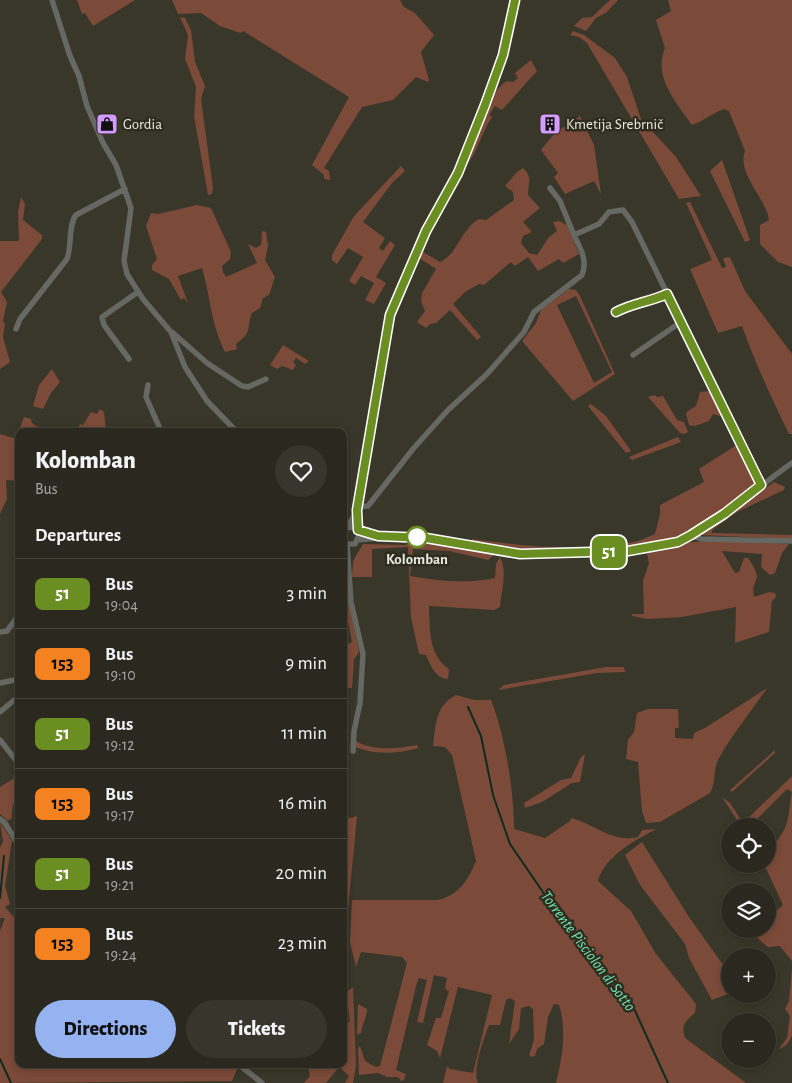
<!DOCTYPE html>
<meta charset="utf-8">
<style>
body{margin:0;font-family:"Alegreya Sans",sans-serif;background:#37352c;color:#f1f3f6;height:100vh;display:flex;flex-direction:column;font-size:19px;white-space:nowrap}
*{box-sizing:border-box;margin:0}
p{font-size:16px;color:#a6a6a4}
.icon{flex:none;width:28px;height:28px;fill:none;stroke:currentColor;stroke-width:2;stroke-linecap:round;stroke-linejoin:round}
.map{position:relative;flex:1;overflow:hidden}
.drawer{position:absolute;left:15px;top:428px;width:332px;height:640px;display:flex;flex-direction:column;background:#2b291f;border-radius:10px;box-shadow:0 2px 8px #0003,0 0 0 1px #47453d}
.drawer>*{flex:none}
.badge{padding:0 10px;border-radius:8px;font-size:18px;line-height:32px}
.buttons{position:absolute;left:721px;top:818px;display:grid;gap:10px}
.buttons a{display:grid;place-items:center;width:55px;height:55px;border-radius:50%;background:#2b291f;box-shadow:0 2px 8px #0003,0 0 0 1px #47453d;font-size:25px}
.map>.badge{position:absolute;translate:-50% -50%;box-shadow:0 0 0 2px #fff}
h2{padding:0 20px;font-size:19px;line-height:45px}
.round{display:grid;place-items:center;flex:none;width:52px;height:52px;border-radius:26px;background:#37352c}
.overview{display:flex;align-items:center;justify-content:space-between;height:85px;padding:0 20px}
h1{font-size:24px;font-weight:800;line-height:38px}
.action{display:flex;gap:10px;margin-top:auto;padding:10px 20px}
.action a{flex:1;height:58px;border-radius:30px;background:#95b2f1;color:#111;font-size:20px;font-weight:800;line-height:58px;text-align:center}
.action a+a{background:#37352c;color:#f1f3f6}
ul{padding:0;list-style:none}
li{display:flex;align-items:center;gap:15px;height:70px;padding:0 20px;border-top:1px solid #47453d}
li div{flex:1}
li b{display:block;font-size:19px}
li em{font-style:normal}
li .badge{min-width:55px;font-weight:700;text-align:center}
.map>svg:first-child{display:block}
.green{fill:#7b4a39;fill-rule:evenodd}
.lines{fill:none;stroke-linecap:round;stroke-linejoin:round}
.stream{stroke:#0f2b1f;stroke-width:2}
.minor{stroke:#666963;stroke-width:5.5}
.line-casing{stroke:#fff;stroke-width:11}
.line{stroke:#6b8e23;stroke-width:8}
.stop-dot{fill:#fff;stroke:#6b8e23;stroke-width:2.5}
.labels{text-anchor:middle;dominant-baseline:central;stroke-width:5;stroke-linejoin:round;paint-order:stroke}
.poi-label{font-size:15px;fill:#eae9e0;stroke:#2f2d20;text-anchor:start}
.stop-label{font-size:15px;font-weight:bold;fill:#eae9e0;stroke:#2f2d20}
.water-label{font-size:16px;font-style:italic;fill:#6de7af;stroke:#2f2d20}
</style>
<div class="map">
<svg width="792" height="1083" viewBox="0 0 792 1083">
<rect width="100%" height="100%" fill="#393729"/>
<path class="green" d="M77,0h58l-42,26 -8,-13 -3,1z
M172,0h228l4,7 11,6 19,22 -13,17 8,28 -1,2 -12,-5 -23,23 -31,7 -38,61 5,3 1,9 -6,-1v-4l-12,-10 37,-68 -106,-66 -3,2 -20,-7 -19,-13 -23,1z
M610,0h8l-11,12 -11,6 -10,13 -12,-5 8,-8 10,-1z
M668,0h124v267l-14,-5 -18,-18v-19l9,-5c-2,-20 -33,-47 -24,-69l-16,-40 -5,-2c-12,4 -20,12 -32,16 -16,-23 -39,-48 -27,-77l-9,-28 15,-9z
M180,17l5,1 6,12 4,32 10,24 -4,13 12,89 -1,6 -4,1 -14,-79 2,-29 -11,-28 3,-24z
M573,31l11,4 31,23 12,19 14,42 35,38 25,39 -22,3 -92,-156 -8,-6 -9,-2z
M531,60l6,11 -35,39 -7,-4 -6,9 3,2c-12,18 -13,33 -26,49h-3c9,-22 24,-74 44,-85l6,1 5,-4 -3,-5z
M580,116l14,29 7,49 -7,-13 -29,13 -11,-17 4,-4 -17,-23 13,-16z
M722,160l28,80 -5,2 -35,-71z
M401,166l4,5 -13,12 -29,39 22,16 -6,10 4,3 7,-10 5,4 -19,32 10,6 -12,21 -9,-4 9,-17 -13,-7 -6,9 -6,-4 14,-24 -15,-9 -11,16 -5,-4v-5l22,-39z
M523,168c10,9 5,15 5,27l12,13 -17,14 9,10 -9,4 -2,7 8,10 8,2 12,-18 8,-6 -4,-9 6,-1 8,4 12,29 -16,9 -4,-4 -21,12 -10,-14 -13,9 -4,-4 -27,23 -5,-1 -14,8 -12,12 28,33 -4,3 -27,-30 -14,13 -6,1 -4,4 -9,-6 8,-11 -4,-10 1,-8 14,-24 -17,-11 4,-6 17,10c18,-8 21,-33 39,-43l7,1 28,-20 -1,-8 -8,-6 12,-14z
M21,197l4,7 -2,16 19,15v4l-41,53 6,10 -4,19 2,3 -2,13 7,25 -10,7v-128h19l-1,-29z
M690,202l32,66 4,-1 -3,-9 7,-1 15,34 47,63v80h-3c-17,-35 -34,-71 -47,-108l-24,7 -28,-64 22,-9 -26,-57z
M197,205l14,3 20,44 -1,7 -8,7 1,6 3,5 31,-14 -9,-19 8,4 5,-3 1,-14 4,1 2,14 -3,14 10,17 -6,18 -6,3 -3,10 -8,5c-6,16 1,19 -16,31l1,5 -12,3c-15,-31 -14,-53 -23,-84l-24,8 10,27 -4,-5 -3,2 -12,-21 -17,-9v-5l5,-6 -11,-33 5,-13 7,1z
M569,289l7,1 4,6 35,78 -42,27 -51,-60 14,-18 5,-13zM576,296l36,76 -18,11 -37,-78z
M283,345l26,16 -4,3 -9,-6 -3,4 3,3 -3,5 -11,-4 -5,3 -7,-4z
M52,369l8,13 -9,11 -8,16 -10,-3 6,-21z
M712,391l12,23 -4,2 -7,-2 -4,7 -14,5 -6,-1 -3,-11 2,-3 8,-5 4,-14z
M655,395l2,2 6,-1 14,24 7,2 4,10 -3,2 -5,-1 -32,-36z
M591,404l15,12 25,35 -5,2 -38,-47z
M100,409l4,3 2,19h-30l4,-7 3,1 8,-13 6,2z
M24,417l7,2 1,4 12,8h-25z
M19,432v49l-13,-1 1,19 -7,15v-80l17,5z
M678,437l3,5 -49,18 -3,-3z
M738,444l17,35 -1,7c-21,16 -42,36 -65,47 -40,20 -111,17 -155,18h-12l-51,-9 1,-3c53,7 109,14 162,3 7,-1 14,-6 21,-8l5,-20v-9l44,-23 -5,-13z
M774,482l11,5 -1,3 -47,22 -25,18v3l80,2v4l-92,-4z
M414,540l80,15 -6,5 -39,-9 -36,-2 -3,27c28,5 56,8 85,2l1,-14 4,-7c8,17 1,33 0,50l-6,3 -65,-4c1,22 -1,49 20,63l-1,10c-13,-1 -17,-13 -22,-24l-7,-1 -8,-37 -3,-70 -36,2v28h-20l1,-16 10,-17 42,1z
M733,541l56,3 -7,9 -7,20 -5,2 -9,-8 1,-13 -40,-3 13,22 4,-1 5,-14h4c18,26 2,19 6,39l15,-5 6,1 1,4 -4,4 -3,31 -34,11 1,-36 -54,10 -35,2 -15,-3v-2h12l-1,-33 6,-18 -2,-10 42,-11z
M349,601l10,51 -5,7 -2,29h-8v-42l8,-4 -8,-40z
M606,667h18l1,5 -28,1 -99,17 6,-5z
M767,688c-16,24 -35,46 -49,72 -5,11 -2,23 -8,33l-50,29 -14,1 -4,-12 -4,-49 -12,-3 2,-19 6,-8 3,-19 11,-4h30l1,19h-4v10l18,1 1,-6 11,-5z
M456,695l18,5h17c14,35 23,91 23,129l31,9 25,-17 1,-3c24,6 41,25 67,19l4,-7 15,-1c-21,10 -53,28 -59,52l33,30 25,43 40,50 -1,9c-10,8 -14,12 -10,25l61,45h-190c6,-23 11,-55 3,-78l-5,-1 -6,13 -4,27 -7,5 -2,7 -3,1 -3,-2 5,-15 -1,-31 -4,-3 -8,2 -2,21 -10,15 6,-43 -5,-3 -4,2 -6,25h-11c-5,13 -17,45 -11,58h-35l4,-17 3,3 23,4 19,-78 -34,-8 -18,71 -3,-7 -10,-6 9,-27h5l8,-27 -4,-2 2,-11 -13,-3 -11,48 -6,-1 10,-42 -8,-2 -3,8 -20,84 10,4 -2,6 -3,1 -3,-4h-11l-9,-4 -19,2 -1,-27 2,-2 5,15 11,6 4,-1 27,-103 -5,-6 -41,-5 -5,15 -6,-25 2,-42h86c21,-5 30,-20 38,-39l-24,-106 -7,-8 -12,-1c3,-21 2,-40 23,-51z
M355,741c19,10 42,8 62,4l1,3c-21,6 -42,7 -63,-1z
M775,750v3l-43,39 -2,-2z
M585,754l-5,28 -8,1 -30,19 -17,6 -1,-5 37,-23 10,-2 10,-21z
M792,776v185l-12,-15 -12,1 -18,-15 2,-3h16v-11l15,-13 -19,-41h4c0,-20 8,-18 16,-34 6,-12 5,-25 8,-38l-5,-3 -37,37h-9l-19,-29 8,6 13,20z
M16,777l3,1c0,13 -8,26 -7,40l-4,3 -8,-7v-27z
M357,816l-9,93 -4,-1v-88z
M0,822l12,19 -7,45 5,18 -5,3 14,16v141h216l2,5 -5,12 -232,2v-152l5,-13h-5v-70l3,-7z
M642,842l47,75 39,55v22l-16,6 -23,-42 -4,-14 -45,-59 -15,-30z
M792,969v66c-2,6 -6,12 -13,14l8,-11 3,-22 -5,-7 4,-8z
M353,987l3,78 -3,18h-8l4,-7 -10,-9 -13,16h-22l6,-7 -2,-9 3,-3h33v-37l6,-6 -4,-28z
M358,1004l9,5c0,8 -5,15 -6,24l-4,2z"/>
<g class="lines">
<path class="stream" d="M468,707l13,29 12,59 17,49 52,76 69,82 37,81
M0,898l4,-42
M0,1059l11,24"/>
<path class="minor" d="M52,0l18,56 9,20 8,30 16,37 13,22 15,43 -7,53 3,13 16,25 28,33 14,35 22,34 29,30
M550,188l10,13 14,34
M616,311c17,-8 33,-9 51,-16
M16,329l4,-10 47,-60c5,-13 1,-34 9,-44l49,-26
M173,333l34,30 35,23 6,1 18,-8
M633,355l48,-33
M129,359l-25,-34 -2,-8 36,-25
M148,385l-2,12 15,34
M357,507l11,-1 45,-57 34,-38 40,-37 37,-42 10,-20 48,-37c6,-15 -2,-27 -8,-40l25,-11 10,-12 14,-2 9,12 129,263
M348,526l9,-15
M344,528l11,-1 4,8 -4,9h-11
M357,529v-22l33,-192 36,-84 32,-58 27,-68 18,-50 12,-55
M358,530l18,6
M691,535l10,4 91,2
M358,540c55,-8 86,4 138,11 42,6 147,7 184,-10 41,-20 75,-52 112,-78
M347,545l4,57 12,52 -3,49 -6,28 -1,20
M0,632l7,-1 12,-16
M0,683l19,-4
M0,712l19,-16
M0,740l19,24
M0,819l5,4 14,23
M238,1064l24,19"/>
</g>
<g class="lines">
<g class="line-casing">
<path id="line" d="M515,0l-12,55 -18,50 -27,68 -32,58 -36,84 -33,195 1,20 20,6 48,2 94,16 108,-3 50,-9 13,-7 33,-21 37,-29 -94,-191c-18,8 -34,9 -51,18"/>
</g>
<use href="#line" class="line"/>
</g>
<defs>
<g id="shop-square" transform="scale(1.125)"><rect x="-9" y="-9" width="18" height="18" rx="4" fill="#d39cfc" stroke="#2f2d20"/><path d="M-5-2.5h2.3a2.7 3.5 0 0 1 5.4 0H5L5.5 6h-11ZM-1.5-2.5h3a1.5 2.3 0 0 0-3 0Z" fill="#111"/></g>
<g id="building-square" transform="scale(1.125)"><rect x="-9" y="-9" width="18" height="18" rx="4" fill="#d39cfc" stroke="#2f2d20"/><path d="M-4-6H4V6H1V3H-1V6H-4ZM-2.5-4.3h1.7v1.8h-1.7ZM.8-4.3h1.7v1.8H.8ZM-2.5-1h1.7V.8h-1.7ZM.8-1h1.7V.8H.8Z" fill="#111"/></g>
</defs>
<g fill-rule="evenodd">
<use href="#shop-square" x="107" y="124"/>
<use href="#building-square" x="550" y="124"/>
</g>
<circle class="stop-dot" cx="417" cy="537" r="10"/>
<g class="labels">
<g class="poi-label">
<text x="123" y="124">Gordia</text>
<text x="566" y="124">Kmetija Srebrnič</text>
</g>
<g class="stop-label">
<text x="417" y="559">Kolomban</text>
</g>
<g class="water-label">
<text transform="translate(588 951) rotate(53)">Torrente Pisciolon di Sotto</text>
</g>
</g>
</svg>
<div class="buttons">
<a><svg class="icon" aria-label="locate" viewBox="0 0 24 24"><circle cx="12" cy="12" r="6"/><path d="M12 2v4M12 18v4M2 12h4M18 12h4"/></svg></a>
<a><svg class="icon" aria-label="layers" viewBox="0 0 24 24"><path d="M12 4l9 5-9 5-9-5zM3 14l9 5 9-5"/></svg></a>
<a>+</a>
<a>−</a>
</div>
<b class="badge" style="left:609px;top:552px;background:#6b8e23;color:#fff">51</b>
<section class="drawer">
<div class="overview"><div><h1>Kolomban</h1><p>Bus</p></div><a class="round"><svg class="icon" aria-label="heart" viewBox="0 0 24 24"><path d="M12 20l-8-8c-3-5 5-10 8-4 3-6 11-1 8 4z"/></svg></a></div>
<h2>Departures</h2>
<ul>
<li><span class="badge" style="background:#6b8e23;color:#fff">51</span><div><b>Bus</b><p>19:04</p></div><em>3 min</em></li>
<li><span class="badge" style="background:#f58220;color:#111">153</span><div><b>Bus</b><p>19:10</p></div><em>9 min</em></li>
<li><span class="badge" style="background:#6b8e23;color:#fff">51</span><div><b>Bus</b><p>19:12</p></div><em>11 min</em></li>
<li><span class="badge" style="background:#f58220;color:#111">153</span><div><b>Bus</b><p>19:17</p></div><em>16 min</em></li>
<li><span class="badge" style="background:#6b8e23;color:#fff">51</span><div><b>Bus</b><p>19:21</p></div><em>20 min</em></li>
<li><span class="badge" style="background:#f58220;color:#111">153</span><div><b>Bus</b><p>19:24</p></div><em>23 min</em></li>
</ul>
<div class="action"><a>Directions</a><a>Tickets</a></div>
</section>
</div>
